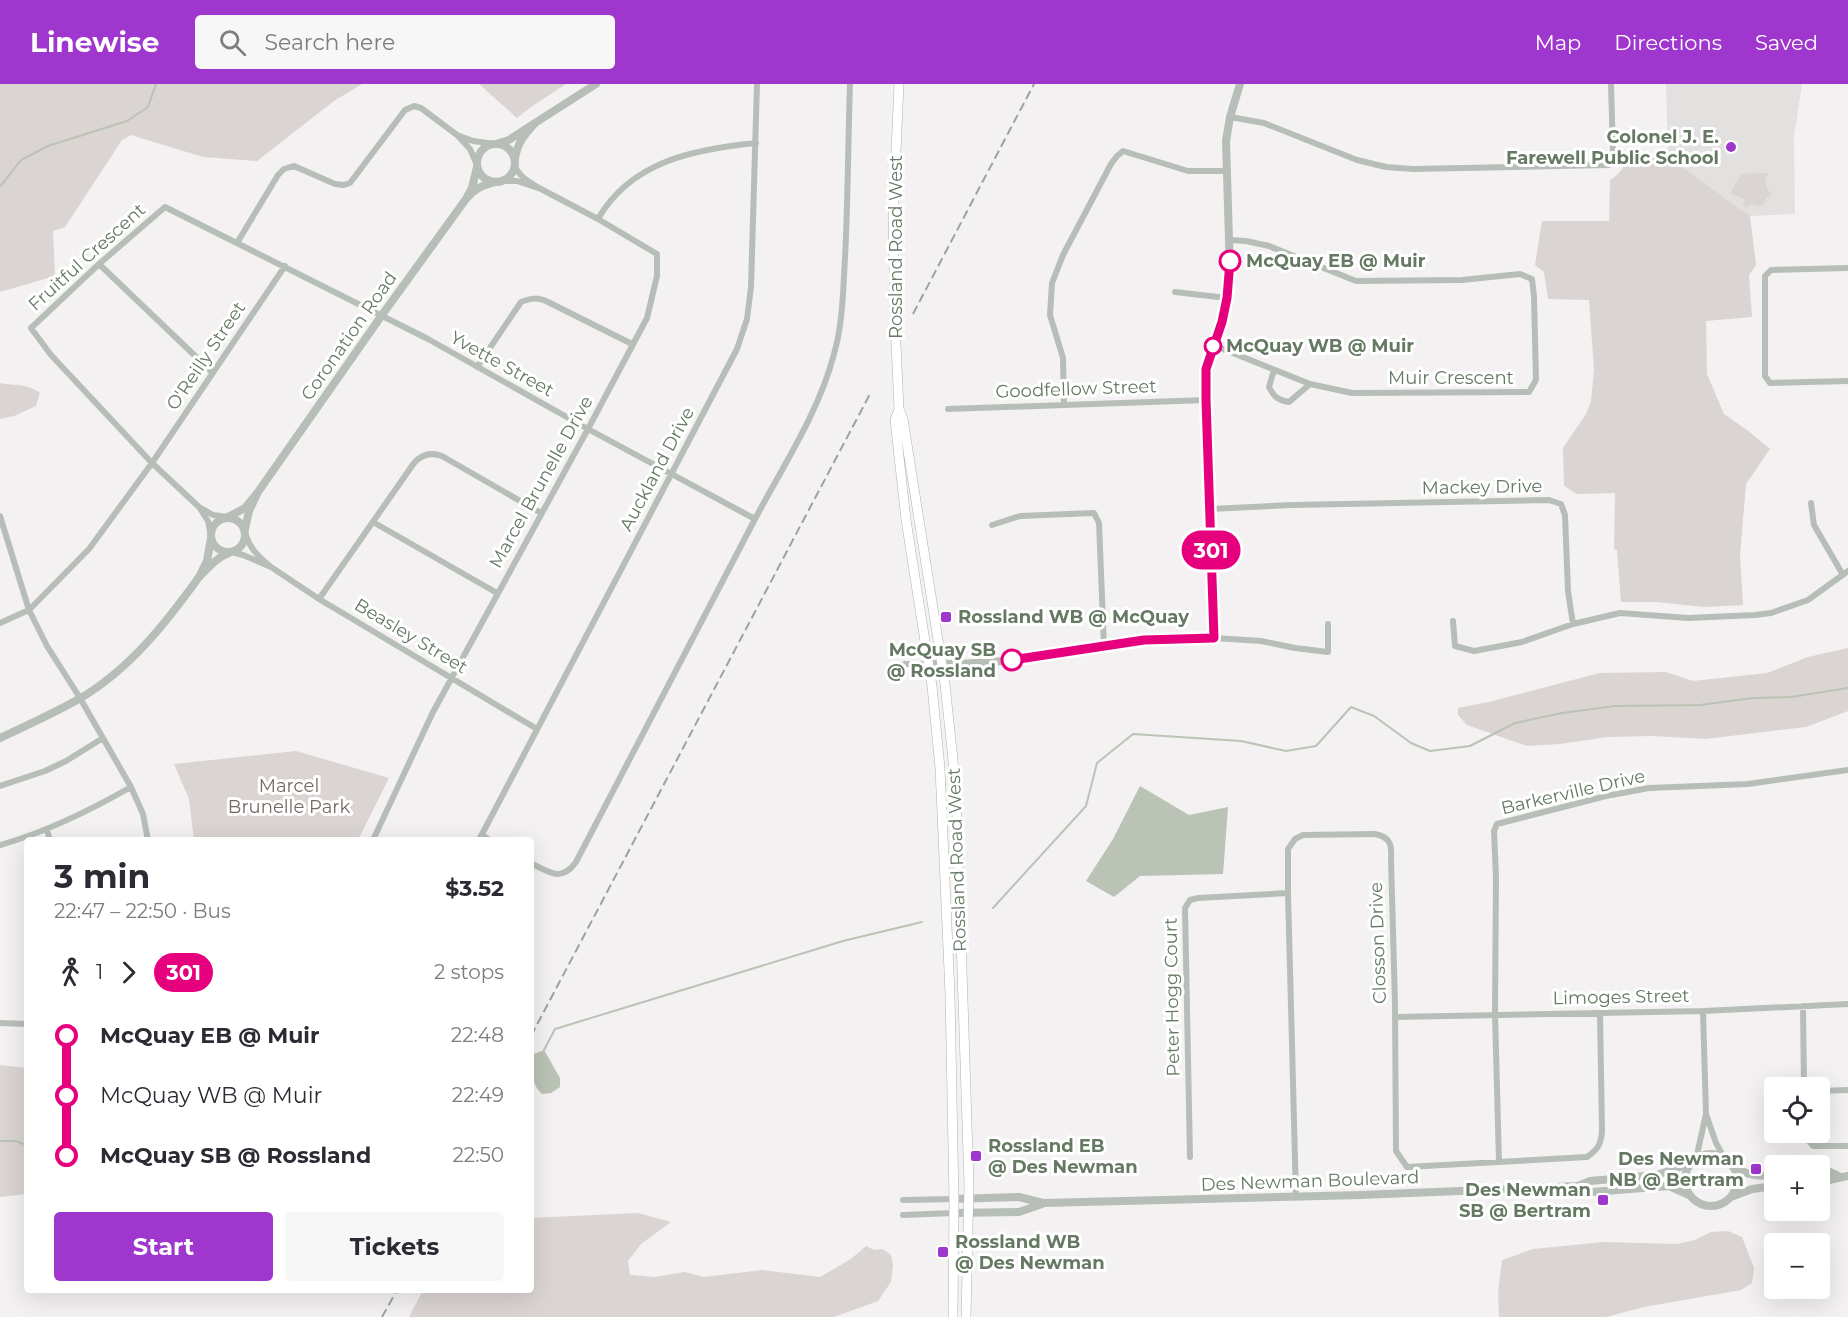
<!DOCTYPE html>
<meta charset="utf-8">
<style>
body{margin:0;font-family:Montserrat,sans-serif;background:#f7f7f7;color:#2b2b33;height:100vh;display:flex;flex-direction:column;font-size:22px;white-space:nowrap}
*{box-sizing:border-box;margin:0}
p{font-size:20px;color:#7c7c81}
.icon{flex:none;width:33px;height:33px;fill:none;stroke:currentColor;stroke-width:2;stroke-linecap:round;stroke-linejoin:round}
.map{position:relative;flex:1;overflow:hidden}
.side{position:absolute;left:24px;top:753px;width:510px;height:456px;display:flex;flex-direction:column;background:#fff;border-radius:6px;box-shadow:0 6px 24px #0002}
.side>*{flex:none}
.badge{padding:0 12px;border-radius:20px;font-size:21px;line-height:39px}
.controls{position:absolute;left:1764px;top:993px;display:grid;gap:12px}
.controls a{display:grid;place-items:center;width:66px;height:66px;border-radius:6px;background:#fff;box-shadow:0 6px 24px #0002;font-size:30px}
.map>.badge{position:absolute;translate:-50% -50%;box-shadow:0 0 0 3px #fff}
.legs{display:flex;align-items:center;gap:9px;height:66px;padding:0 30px;font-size:20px}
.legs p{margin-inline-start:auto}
.head{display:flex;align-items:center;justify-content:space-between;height:102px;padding:0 30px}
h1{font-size:33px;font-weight:700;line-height:45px}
.cta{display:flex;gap:12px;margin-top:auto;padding:12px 30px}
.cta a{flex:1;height:69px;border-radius:6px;background:#9f37ce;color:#fff;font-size:24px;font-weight:700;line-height:69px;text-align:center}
.cta a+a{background:#f7f7f7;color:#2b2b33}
ul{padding:0 30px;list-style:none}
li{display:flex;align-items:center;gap:21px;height:60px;font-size:22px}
li i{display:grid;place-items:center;width:9px;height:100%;margin:0 8px;background:currentColor}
li i::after{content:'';width:15px;height:15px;margin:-8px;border:4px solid;border-radius:50%;background:#fff}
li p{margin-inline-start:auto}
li:first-child i{background:linear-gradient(#0000 50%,currentColor 0)}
li:last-child i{background:linear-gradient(currentColor 50%,#0000 0)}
header{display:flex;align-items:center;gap:36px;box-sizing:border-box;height:84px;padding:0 30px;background:#9f37ce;color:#fff}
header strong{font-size:28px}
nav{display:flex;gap:33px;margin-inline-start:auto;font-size:21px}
.search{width:420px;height:54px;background:#f7f7f7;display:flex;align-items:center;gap:15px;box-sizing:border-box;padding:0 21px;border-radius:6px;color:#7c7c81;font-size:22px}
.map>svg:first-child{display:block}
.built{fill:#e2e1e0}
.green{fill:#dad4d2}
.water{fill:#bac3b5}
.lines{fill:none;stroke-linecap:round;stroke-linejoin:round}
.stream{stroke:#bac3b5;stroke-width:2}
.secondary-casing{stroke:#adb5ac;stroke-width:10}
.minor{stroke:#b7beb7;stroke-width:6}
.tertiary{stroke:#b7beb7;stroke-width:8}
.secondary{stroke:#fff;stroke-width:9}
.rail{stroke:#9ba49a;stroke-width:2;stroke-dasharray:9 4.5;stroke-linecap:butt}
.line-1-casing{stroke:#fff;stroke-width:14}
.line-1{stroke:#e6007e;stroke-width:9}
.poi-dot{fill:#9f37ce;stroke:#fff;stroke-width:2}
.stop-1-dot{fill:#fff;stroke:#e6007e;stroke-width:3}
.labels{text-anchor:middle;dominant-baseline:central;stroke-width:6;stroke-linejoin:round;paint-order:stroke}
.poi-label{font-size:18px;font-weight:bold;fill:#657963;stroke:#fff;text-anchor:end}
.street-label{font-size:18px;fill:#657963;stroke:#fff}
.stop-label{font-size:18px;font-weight:bold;fill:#657963;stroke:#fff;text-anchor:start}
.park-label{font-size:18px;fill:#766964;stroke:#fff}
</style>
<header>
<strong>Linewise</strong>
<div class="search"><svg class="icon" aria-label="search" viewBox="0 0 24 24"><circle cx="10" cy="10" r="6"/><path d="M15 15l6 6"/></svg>Search here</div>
<nav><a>Map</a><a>Directions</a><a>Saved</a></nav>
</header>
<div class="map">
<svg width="1848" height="1233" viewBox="0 0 1848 1233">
<rect width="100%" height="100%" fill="#f4f1f2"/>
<path class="built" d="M1666,0h136l-8,53 1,77 -45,2 -82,-59z"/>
<path class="green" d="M0,0h362l-28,17 -77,60 -54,-4 -72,-22 -9,5 -57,87 -12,4 2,45 -55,16z
M479,0h87l-35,23 -14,11z
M1659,71l9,2 82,59 6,49 -7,10 3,42 -46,4 1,53 17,40 27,19 19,16 -24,35 -6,71 3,50 -39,2 -48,-5h-35l-4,-52 -3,-1 1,-56 -38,1 -13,-8 -1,-38 23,-34 5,-13 3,-31 -5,-70 -41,-1 -4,-27 -9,-7 7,-44h67l1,-41c9,-5 13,-11 16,-21z
M1766,89l2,1 -3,5 3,12 3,1 -1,6 -4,-1 -2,7 -6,2 -6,-2 -5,3 -4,-1 2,-7 -13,-5v-5l10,-15z
M0,299c16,3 26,0 40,10l-4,13 -22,10 -14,3z
M1848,564v63l-42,16 -100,12 -54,-3 -44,1 -48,7 -33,2 -60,-21 -9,-10v-7l31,-6 111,-29 66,-1 27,9 74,-8 41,-16z
M296,667l93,27 -31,62h-164l-5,-41 -15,-35z
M0,981l27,3v126l-27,3z
M638,1129l33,9 -30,22 -13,17 2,14 25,2 30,-5 19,5 58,-7 58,7 31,-18 15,-13 8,4 9,-1 8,6 2,10 -2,17 -13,19 -44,16h-425l14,-27h108v-72z
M1728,1147l14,6 12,31 -2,15 -11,7 -97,17 -38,10h-107l-1,-24 4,-33 31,-11 71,-7 73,2 18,-4 16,-8z"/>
<path class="water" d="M1140,702l49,29 39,-8 -5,67 -83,2 -26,21 -28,-16 27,-42z
M544,966l16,28v9l-9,6 -9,1c-11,-10 -11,-25 -11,-39z"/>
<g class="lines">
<path class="stream" d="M0,103l21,-27 27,-14 79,-25 21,-14 8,-23
M993,824l93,-102 11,-43 36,-29 108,7 45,10 30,-5 35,-39 23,9 37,27 19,8 40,-5 45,-23 47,-10 53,-7 85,-1 53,-7 38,-1 57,-9
M544,966l11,-21 288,-88 79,-19
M0,1057h15l12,4"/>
<g class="secondary-casing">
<path id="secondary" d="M899,0l-6,135 2,103 4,87 -4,11 11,100 26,166 8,82 10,226 4,205 -1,118
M899,325l4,10 42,265 8,76 4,57 12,367 -3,133"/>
</g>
<path class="minor" d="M1230,33l34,6 93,37 29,7 27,2 196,-4 4,-12 -2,-69
M477,81l-7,-16 -13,-14 16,6 22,3
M500,97h17l24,8c-12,-7 -22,-12 -27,-25
M598,135c33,-58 97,-70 158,-76
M237,159l41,-68 6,-6 10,-3 41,18 9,1 6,-2 55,-73 9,-4 7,2 36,27
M99,180l114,109
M1848,184l-77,2 -6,6v100l5,7 78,-2
M1175,208l52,6
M1213,261l97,39 42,9 177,-1 7,-12 -2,-84 -2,-17 -12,-5 -58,6 -106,1 -87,-35 -23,-5 -16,-1
M477,283l44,-65c11,-4 16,-5 27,0l84,42
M1274,286l-5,17c5,10 9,13 20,15l21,-18
M1064,320l-1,-46 -13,-43 2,-32 11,-28 48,-91 6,-8 6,-5 65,20h39
M948,325l258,-9
M1811,419l3,22 29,50
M199,423l-47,-44 -101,-108 -20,-27 68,-64 66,-57 263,132 160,90 167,90 -179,343c-14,20 -27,11 -45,1
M1210,425l83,-4 256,-5 12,4 4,11 3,76 5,33
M0,432l29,94 18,36 33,52 51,89 12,27 5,26
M755,435c28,-53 64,-107 79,-165 9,-31 9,-64 11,-96 3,-58 3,-116 5,-174
M373,438l124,71
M992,441l28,-9 74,-3 5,10 5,123
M211,453l-3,-16 -9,-14 14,8 15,2
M232,468l11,3 28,12c-11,-9 -20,-17 -25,-31
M271,483l48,32 218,130
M319,515l95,-136c8,-9 17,-11 28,-7l99,57
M1453,537l2,25 19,5 48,-9 51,-18 47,-11 68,5 67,-3 16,-2 37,-13 40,-29
M0,539l29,-13 60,-61 63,-86 133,-197
M1214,554l47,3 34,7 33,4v-28
M905,580h24
M0,702l45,-15 21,-10 37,-23
M47,746l3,10
M482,751l8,5
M373,756l60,-128 155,-283 59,-111 10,-42v-22l-59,-35 -57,-30
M479,756l258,-491 10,-30 4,-32 6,-203
M0,761c47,-13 89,-34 131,-58
M1803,922l1,82
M1395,933l308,-6 145,-7
M0,939l27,1
M1820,1007l28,-1
M1706,1030l10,29 9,16
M1805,1048v4l8,10h35
M1190,1073l-5,-249 5,-8 8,-2 90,-5
M1696,1075l10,-45 -3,-103
M1499,1078l-4,-148 1,-136 -2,-47 3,-7 109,-28 43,-8 99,-4 100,-14
M1296,1113l-8,-304v-44l7,-10 8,-4 72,-1c16,3 17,12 16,26l4,143 1,148 11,16 180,-10c11,-8 14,-12 15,-26l-2,-118
M903,1116l51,-1
M903,1131l51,-2"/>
<path class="tertiary" d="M535,39l61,-39
M496,60l13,-4 26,-17c-10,11 -18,20 -20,36
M477 79a19 19 0 1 1 38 0a19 19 0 1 1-38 0Z
M477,83l-5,21 -6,11c9,-10 16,-14 29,-17
M258,408l124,-177 84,-116
M228,433l17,-9 13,-16 -9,19 -4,18
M211 451a17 17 0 1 1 34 0a17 17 0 1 1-34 0Z
M211,454l-4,23 -8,16c10,-10 17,-19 30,-24
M929,580h31l44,-3 50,-6 90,-14 70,-3 -8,-238v-31l16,-47 8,-50 -4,-131 4,-24 10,-33
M0,654c26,-12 54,-25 79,-39 50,-29 87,-76 120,-122
M1685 1096a26 26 0 1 1 52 0a26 26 0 1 1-52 0Z
M1733,1083c13,8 26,10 41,8
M1820,1086h6l15,7
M1820,1098l28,-6
M1578,1102l14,6 77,-6 20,9
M1731,1113l21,-8 22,-3
M954,1115l65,-2 24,6 318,-8 217,-9 12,-5 67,-6 35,-12
M954,1129l65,-1 23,-8"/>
<use href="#secondary" class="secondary"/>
<path class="rail" d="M913,230l121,-230
M531,952l339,-642
M382,1233l15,-27"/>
</g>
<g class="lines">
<g class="line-1-casing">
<path id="line-1" d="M1012,576l132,-20 70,-2 -8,-238v-31l16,-47 5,-24 3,-37"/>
</g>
<use href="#line-1" class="line-1"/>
</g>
<g class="poi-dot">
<circle cx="1731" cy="63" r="6"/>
<rect x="940" y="527" width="12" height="12" rx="3"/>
<rect x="970" y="1066" width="12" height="12" rx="3"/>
<rect x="1750" y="1079" width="12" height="12" rx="3"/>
<rect x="1597" y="1110" width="12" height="12" rx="3"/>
<rect x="937" y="1162" width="12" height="12" rx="3"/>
</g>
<g class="stop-1-dot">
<circle cx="1230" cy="177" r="10"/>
<circle cx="1213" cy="262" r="8"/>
<circle cx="1012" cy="576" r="10"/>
</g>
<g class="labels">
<g class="poi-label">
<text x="1719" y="53">Colonel J. E.<tspan x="1719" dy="21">Farewell Public School</tspan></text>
<text x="958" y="533" text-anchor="start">Rossland WB @ McQuay</text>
<text x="988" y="1062" text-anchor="start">Rossland EB<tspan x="988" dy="21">@ Des Newman</tspan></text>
<text x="1744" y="1075">Des Newman<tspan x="1744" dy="21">NB @ Bertram</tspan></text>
<text x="1591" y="1106">Des Newman<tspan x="1591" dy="21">SB @ Bertram</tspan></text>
<text x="955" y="1158" text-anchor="start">Rossland WB<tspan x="955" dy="21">@ Des Newman</tspan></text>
</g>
<g class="street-label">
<text transform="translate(896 163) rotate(-90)">Rossland Road West</text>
<text transform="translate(87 173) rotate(-42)">Fruitful Crescent</text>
<text transform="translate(349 252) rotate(-55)">Coronation Road</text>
<text transform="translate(206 272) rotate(-56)">O'Reilly Street</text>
<text transform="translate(502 280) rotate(29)">Yvette Street</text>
<text x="1451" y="294">Muir Crescent</text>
<text transform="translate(1076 305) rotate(-2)">Goodfellow Street</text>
<text transform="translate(657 385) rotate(-62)">Auckland Drive</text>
<text transform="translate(541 398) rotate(-61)">Marcel Brunelle Drive</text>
<text transform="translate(1482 403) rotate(-1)">Mackey Drive</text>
<text transform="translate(411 552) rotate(31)">Beasley Street</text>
<text transform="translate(1573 708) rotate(-13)">Barkerville Drive</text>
<text transform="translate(957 776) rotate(-92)">Rossland Road West</text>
<text transform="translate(1378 859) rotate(-92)">Closson Drive</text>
<text transform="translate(1172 913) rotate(-91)">Peter Hogg Court</text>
<text transform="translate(1621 913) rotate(-1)">Limoges Street</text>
<text transform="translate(1310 1097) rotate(-2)">Des Newman Boulevard</text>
</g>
<g class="stop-label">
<text x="1246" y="177">McQuay EB @ Muir</text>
<text x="1226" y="262">McQuay WB @ Muir</text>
<text x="996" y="566" text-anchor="end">McQuay SB<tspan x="996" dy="21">@ Rossland</tspan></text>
</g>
<g class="park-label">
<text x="289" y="702">Marcel<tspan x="289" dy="21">Brunelle Park</tspan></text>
</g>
</g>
</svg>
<div class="controls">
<a><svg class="icon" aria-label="locate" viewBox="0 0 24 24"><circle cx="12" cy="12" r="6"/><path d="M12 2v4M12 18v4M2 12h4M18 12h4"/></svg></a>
<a>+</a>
<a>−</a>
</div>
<b class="badge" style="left:1211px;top:466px;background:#e6007e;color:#fff">301</b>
<section class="side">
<div class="head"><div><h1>3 min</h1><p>22:47 – 22:50 · Bus</p></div><b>$3.52</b></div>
<div class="legs"><svg class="icon" aria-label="walk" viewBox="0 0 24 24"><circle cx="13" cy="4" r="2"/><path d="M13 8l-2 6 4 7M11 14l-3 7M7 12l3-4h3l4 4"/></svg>1<svg class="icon" aria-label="forward" viewBox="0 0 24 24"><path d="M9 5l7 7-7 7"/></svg><b class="badge" style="background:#e6007e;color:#fff">301</b><p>2 stops</p></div>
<ul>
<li><i style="color:#e6007e"></i><b>McQuay EB @ Muir</b><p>22:48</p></li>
<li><i style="color:#e6007e"></i><span>McQuay WB @ Muir</span><p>22:49</p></li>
<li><i style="color:#e6007e"></i><b>McQuay SB @ Rossland</b><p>22:50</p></li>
</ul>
<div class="cta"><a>Start</a><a>Tickets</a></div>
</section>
</div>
